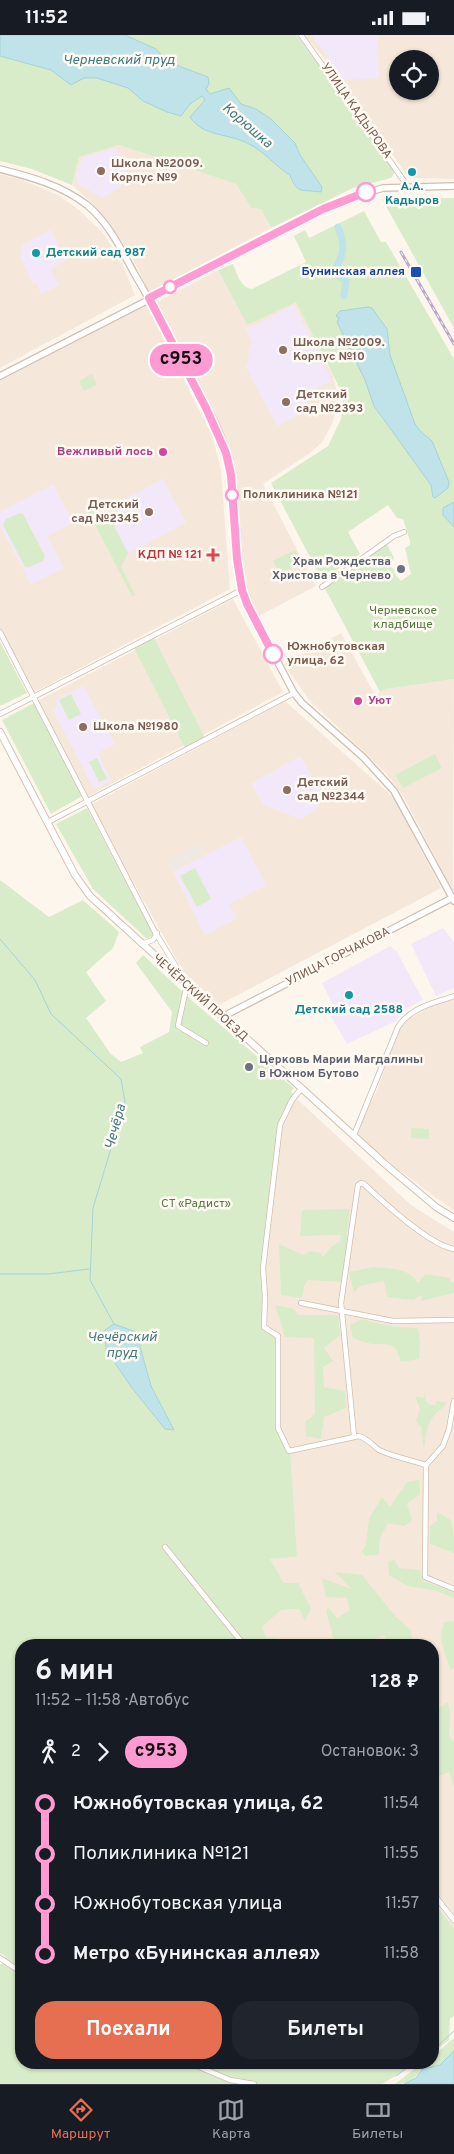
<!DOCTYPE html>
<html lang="ru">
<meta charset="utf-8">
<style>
body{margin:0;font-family:Overpass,sans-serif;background:#20242c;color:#f1f3f6;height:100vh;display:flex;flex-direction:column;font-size:19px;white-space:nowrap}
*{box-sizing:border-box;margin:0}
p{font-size:16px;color:#9ea1a6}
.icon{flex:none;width:28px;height:28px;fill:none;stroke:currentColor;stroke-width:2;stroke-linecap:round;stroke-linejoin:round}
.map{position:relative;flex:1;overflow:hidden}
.drawer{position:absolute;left:15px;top:1604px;width:424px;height:430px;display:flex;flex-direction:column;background:#171b24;border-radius:20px;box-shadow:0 1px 4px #0004}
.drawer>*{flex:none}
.badge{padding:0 10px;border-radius:16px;font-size:18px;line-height:32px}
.tools{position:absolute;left:389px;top:15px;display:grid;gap:10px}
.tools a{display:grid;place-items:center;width:50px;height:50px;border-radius:50%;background:#171b24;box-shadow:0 1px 4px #0004;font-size:25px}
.map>.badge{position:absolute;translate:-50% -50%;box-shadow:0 0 0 2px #fff}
.legs{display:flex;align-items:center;gap:8px;height:55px;padding:0 20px;font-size:16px}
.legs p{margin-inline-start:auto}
.headline{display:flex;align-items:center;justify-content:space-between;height:85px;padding:0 20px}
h1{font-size:28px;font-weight:700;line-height:38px}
.primary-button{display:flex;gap:10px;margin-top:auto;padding:10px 20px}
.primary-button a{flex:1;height:58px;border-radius:20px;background:#e76f51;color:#fff;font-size:20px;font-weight:700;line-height:58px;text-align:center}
.primary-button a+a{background:#20242c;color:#f1f3f6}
ul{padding:0 20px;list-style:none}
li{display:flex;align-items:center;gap:18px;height:50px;font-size:19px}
li i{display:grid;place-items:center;width:8px;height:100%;margin:0 6px;background:currentColor}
li i::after{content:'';width:12px;height:12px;margin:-6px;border:4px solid;border-radius:50%;background:#171b24}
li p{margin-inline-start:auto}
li:first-child i{background:linear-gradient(#0000 50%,currentColor 0)}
li:last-child i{background:linear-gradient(currentColor 50%,#0000 0)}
.status{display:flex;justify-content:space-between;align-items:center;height:35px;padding:0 25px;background:#171b24;direction:ltr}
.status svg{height:14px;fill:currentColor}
.dock{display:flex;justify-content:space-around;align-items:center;height:70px;border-top:1px solid #363941;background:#171b24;font-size:14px;color:#9ea1a6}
.dock a{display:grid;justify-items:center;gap:2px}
.dock .active{color:#e76f51}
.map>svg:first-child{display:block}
.residential{fill:#f5e8da;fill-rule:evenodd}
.industrial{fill:#efe9e4}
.education{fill:#f3e8fa}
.green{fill:#d8ecc9;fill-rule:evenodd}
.water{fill:#bfe3e8;stroke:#a5d3da}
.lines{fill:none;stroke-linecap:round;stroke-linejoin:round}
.stream{stroke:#a5d3da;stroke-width:1}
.river{stroke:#bfe3e8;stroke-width:7}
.minor-casing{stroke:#d1beb0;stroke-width:6}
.tertiary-casing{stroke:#d1beb0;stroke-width:8}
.secondary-casing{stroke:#d6c0b0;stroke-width:8}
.minor{stroke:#fff;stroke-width:4.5}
.tertiary{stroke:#fff;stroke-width:5.5}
.secondary{stroke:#fff;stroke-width:6}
.rail-casing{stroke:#b9a8c9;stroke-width:3}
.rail{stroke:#fffaf3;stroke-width:1;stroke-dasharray:4;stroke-linecap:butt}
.line-1-casing{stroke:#fff;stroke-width:11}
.line-1{stroke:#ff9ad2;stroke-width:8}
.education-dot{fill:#8d6e63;stroke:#fffaf3;stroke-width:2}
.culture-dot{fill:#0f9aa8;stroke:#fffaf3;stroke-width:2}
.stop-1-dot{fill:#fff;stroke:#ff9ad2;stroke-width:2.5}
.transit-dot{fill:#1a4fb4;stroke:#fffaf3;stroke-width:2}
.hotel-dot{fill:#d1479c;stroke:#fffaf3;stroke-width:2}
.health-dot{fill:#e0444e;stroke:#fffaf3;stroke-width:2}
.worship-dot{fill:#6b7280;stroke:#fffaf3;stroke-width:2}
.labels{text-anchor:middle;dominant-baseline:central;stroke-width:5;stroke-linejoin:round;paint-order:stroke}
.street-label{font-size:12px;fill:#7a5c4d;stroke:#fffaf3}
.education-label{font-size:12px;font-weight:bold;fill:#785e54;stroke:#fffaf3;text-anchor:start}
.culture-label{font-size:12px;font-weight:bold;fill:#0d838f;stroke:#fffaf3}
.transit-label{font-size:12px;font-weight:bold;fill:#164399;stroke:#fffaf3;text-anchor:end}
.hotel-label{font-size:12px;font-weight:bold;fill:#b23c85;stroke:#fffaf3;text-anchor:end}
.stop-label{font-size:12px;font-weight:bold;fill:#7a5c4d;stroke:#fffaf3;text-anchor:start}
.health-label{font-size:12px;font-weight:bold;fill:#be3a42;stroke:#fffaf3;text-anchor:end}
.worship-label{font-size:12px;font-weight:bold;fill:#5b616d;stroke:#fffaf3;text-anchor:end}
.park-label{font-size:12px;fill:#537a41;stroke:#fffaf3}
.water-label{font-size:14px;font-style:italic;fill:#437c86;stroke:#fffaf3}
</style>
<div class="status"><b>11:52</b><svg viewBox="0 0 49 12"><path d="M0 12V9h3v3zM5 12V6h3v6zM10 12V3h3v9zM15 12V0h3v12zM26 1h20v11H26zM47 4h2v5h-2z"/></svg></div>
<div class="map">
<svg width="454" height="2049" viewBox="0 0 454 2049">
<rect width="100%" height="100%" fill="#fdf6ec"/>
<path class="residential" d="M304,0h150v144l-45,-1 -84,-119zM398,24h32v32h-32z
M119,110l117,39 15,24 10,1 10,19 -122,64 -18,-37 -24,-34 -17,-20 -18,-16 7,-28z
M0,139l22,6 38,16 19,14 24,23 17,26 15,36 -135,73z
M218,235l29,55 49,-24 37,76 5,18 -5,27 -10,19 -13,12 -47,31 53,102 -57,30 -14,-25 -18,-139 -7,-27 -65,-122z
M146,270l66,130 9,35 9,119 -197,104 -33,-65v-248z
M233,564l50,93 -196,105 -50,-96z
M341,598l34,62 12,-6 67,-10 -1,212 -51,-97 -17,-22 -75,-71 -26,-37z
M285,666l109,97 47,90 -222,117 -36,-34 -93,-166z
M454,963v213l-55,-41 -43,-37 21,-43 23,-63 13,-14z
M295,1062l116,108 43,27v696l-21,-28 -1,-255h-150v-6l-16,-2 -4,-10 19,-17 18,-1 7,12 -22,-38 -14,-24 26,-2 -6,-108 -9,-21 -2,-94 -13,-9 -1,-57 16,-142z"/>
<path class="industrial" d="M197,809l6,9 -31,18 -5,-10z"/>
<path class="education" d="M312,0h65l2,43 -35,2z
M116,113l11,20 -5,18 -20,12 -24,-14 -2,-10 7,-17z
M51,195l16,30 -17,9 9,16 -18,9 -4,-10h-4l-13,-28 3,-12z
M294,270l38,75 -26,14 2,16 -31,16 -32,-61 3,-1 1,-16 3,-6 -6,-13z
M163,444l23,44 -58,30 -14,-28 4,-4 -1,-18z
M53,449l20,39 -26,13 17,32 -33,16 -31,-58v-14z
M83,651l32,58 -17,9 13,28 -15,7 -3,-1 -41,-78 5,-2 -1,-7z
M300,721l23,40 -6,13 -16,10 -38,-14 -12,-21z
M241,802l25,48 -37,19 8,14 -32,17 -32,-63z
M443,893l11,14v46l-18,8 -25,-52z
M390,911l7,6 26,48 -18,9 -9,12 -49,23 -18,-31 4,-8 -11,-22z"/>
<path class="green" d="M0,0h297l98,137 -4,6 -38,10 -82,40 -10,-19 -10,-1 -15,-24 -117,-39 -40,12 -7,28 -40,-16 -32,-8z
M454,163v130l-72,-129z
M364,176l17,31h5l68,117v320l-67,10 -7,3 -58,-109 63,-43 9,18 -3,5 4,11 6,7 10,-7 -6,-26 5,-3v-4l-7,-22 -6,-1 -9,-13 -40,27 12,22 -38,26 -51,-97 57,-37 13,-27 2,-13v-11l-47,-93 -49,23 -29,-55 15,-6c4,10 7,23 19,25l54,-27 -12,-26 11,-6 4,8z
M92,339l5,11 -13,6 -5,-10z
M91,475l13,5 4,8 7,-4 3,2 -4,5 14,27 -7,14 14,28 -3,1 -44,-85z
M20,478l3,1 22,42 -2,5 -14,6h-4l-22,-42 3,-6z
M295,515l7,13 -22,11 -7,-13z
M154,603l51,100 -20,10 -51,-100z
M0,607l27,51 -27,13z
M71,659l10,20 -12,6 -10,-20z
M34,668l48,93 -31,18 -49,-94z
M435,719l7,14 -39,20 -8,-13z
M97,723l10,21 -8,3 -10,-20z
M87,773l65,124 1,3 -4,3h-3l-53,-49 -37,-65z
M195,833l16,31 -14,8 -17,-31z
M0,845l49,37 34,-17 36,32 -6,16 -27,24 20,29 -20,17 24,35 11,9 22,-9 -3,-6 29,-15 3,-20 -36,-49 7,-8 54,50 97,83 -3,4 4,5 -14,29 -16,142 1,57 13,9 2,94 9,21 7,108 -27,2 14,24h14l13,26 -6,12 -6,-12 -18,1 -19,17 4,10 16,2v6h-261v418h396l-35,21h-382v-120h2l3,-8 -5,-3zM136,1297l15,54 23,44 -9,-1 -33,-41z
M411,1093l18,1v10l-18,-1z
M350,1174l-8,73 -34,-2 -4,6 -2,12 -21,-3 -2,-51 24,11 7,-4 11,2 2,4 9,-11 8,-4 1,-7 -41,1 2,-26z
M373,1232c16,2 36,0 45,16l7,-9 25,4v4h4v11l-33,8 1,-6 -9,5 -26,-3 -3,-16 -24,5 -6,7 -5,-21z
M275,1270l19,4 4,6h40l2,20 -16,13 9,13 -10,6 1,20 21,4 1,17 -22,9 -3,22 -15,-3 -1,-14 10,-8 -1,-76 -29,-1z
M362,1284l26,7 30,2 2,13 -1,18 -18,3c-6,-21 -9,-17 -29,-18 -6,-1 -13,-4 -19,-6l-3,-13z
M426,1355l-1,11 5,4h6v-4l10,1v3c-19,13 -20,24 -22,46l-3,-24 -5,-6 4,-12 -5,-13 8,2z
M419,1445l1,14 -13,10 5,17 -8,5 -16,-3 -8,15 -1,14 -2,3 -12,1 -3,-5 4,-7 3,-25 13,-22 8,10 17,-25z
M437,1477l14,8 3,16v17l-24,-9v-18l7,-5z
M394,1524l5,9 21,2 3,11 31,11v6l-18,-7 -28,-5 -19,-11 -1,-13z
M334,1537l28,3 34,42 15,13 2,15h-42l15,-7 -2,-3 -27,10h-22l-9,-34 2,-4 9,11 13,-8 -3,-12 -21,-1 -4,-19 30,11z
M454,1586v47l-3,2c-7,-16 -13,-31 -7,-48z
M448,1667l2,10 -1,24 5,6v45l-5,-15 -16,6v-66z
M432,1865l22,28v88l-4,2 -1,22 -16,12z
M454,2003v13l-13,13 -21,6c-6,11 -13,14 -25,14l27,-21h10l1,-7z"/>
<path class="water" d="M0,0h125l31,14 12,13 40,15 1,7 -3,5 4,5 19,-6 12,16 15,5 15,10 24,24 5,12 22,32 -1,5c-19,-3 -24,3 -31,-17 -15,-9 -25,-23 -41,-31 -20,-11 -46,-7 -59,-27l15,-17 -3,-4 -12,8 -9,12 -14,-4 -24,-11 -15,-13 -31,-10h-13l-13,7 -20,-15 -51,-14z
M368,272l4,1 15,21 3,26 25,69 5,7 12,10 17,41 -1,6 -13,10 -2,-1 -2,-12 -57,-79 -9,-26 -28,-58 2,-4 -3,-2 4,-5z
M454,467v25l-11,-12v-7z
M114,1289l22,8 15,54 23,44 -9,-1 -33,-41 -26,-38 -1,-20z
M454,2016v33h-50l12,-6 6,-9 18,-4z"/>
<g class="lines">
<path class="stream" d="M0,904l35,41 16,34 70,65 4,23 -32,106 -3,72 24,44
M0,1239h48l41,-5
M432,2016l22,-20
M396,2041l18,-13"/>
<path class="river" d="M338,192c4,11 7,19 3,30 -2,6 -5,9 -6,16l11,8 -2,15"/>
<g class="minor-casing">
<path id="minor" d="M301,0l108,153
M322,552l72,-51 10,-4
M0,597l155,300 28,46
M0,679l242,-124
M48,787l246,-129
M141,909l12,-4 4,-7
M187,949l-9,42 28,17
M301,1054l-9,11 -12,25 -17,143 2,29 -1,30 14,9v92l11,23 70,-15c9,3 13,9 20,14 15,7 32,10 47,15
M354,1100l44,-108c13,-20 34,-23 56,-31
M301,1268l92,18 61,-1
M454,1366l-5,28 -6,17 -17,19 -1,112 29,12
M354,1401l-13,-133 17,-118 3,-2 3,1c19,18 66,61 90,65
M165,1512l79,98
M432,1857l22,28
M0,1923l21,14
M190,2028l40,17 24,4"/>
</g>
<g class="tertiary-casing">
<path id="tertiary" d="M0,134c31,8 61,16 87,36 21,17 34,44 47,68 18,30 34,62 50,93 15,28 35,58 43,89 12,48 2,102 20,149l47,89 8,10 62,55 30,33 60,110
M0,341l345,-177 38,-11 71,-2
M222,982l232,-120"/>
</g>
<g class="secondary-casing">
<path id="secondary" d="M0,697l75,143 15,21 295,268 51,43 18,11"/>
</g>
<use href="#minor" class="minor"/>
<use href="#tertiary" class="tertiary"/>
<use href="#secondary" class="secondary"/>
<g class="rail-casing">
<path id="rail" d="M401,217l53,92"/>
</g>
<use href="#rail" class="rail"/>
</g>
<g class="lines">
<g class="line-1-casing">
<path id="line-1" d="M273,619l-26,-50 -5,-14 -5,-31 -6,-84 -5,-22 -19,-43 -58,-112 174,-89 43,-17"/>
</g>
<use href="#line-1" class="line-1"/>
</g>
<g class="education-dot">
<circle cx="101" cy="136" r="5"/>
<circle cx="283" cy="315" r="5"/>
<circle cx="286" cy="367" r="5"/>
<circle cx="149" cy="477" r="5"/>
<circle cx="83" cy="692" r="5"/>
<circle cx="287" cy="755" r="5"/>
</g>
<g class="culture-dot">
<circle cx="412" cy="137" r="5"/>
<circle cx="36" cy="218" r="5"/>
<circle cx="349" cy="960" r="5"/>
</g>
<g class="stop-1-dot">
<circle cx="366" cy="157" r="9"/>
<circle cx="170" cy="252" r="6"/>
<circle cx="232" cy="460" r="6"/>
<circle cx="273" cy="619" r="9"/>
</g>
<rect class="transit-dot" x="410" y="231" width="12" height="12" rx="2.5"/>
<g class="hotel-dot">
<circle cx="163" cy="417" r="5"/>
<circle cx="358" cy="666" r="5"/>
</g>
<path class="health-dot" d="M210.5 512.5h5v5h5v5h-5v5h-5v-5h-5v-5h5z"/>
<g class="worship-dot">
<circle cx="401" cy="534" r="5"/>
<circle cx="249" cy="1032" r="5"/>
</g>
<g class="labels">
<g class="street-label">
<text transform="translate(356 76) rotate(55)">УЛИЦА КАДЫРОВА</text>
<text transform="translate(338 922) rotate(-27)">УЛИЦА ГОРЧАКОВА</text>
<text transform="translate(200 963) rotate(42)">ЧЕЧЁРСКИЙ ПРОЕЗД</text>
</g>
<g class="education-label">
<text x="111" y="129">Школа №2009.<tspan x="111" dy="14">Корпус №9</tspan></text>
<text x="293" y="308">Школа №2009.<tspan x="293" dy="14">Корпус №10</tspan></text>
<text x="296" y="360">Детский<tspan x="296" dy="14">сад №2393</tspan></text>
<text x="139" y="470" text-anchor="end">Детский<tspan x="139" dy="14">сад №2345</tspan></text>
<text x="93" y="692">Школа №1980</text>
<text x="297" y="748">Детский<tspan x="297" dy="14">сад №2344</tspan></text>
</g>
<g class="culture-label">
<text x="412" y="152">А.А.<tspan x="412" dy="14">Кадыров</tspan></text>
<text x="46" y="218" text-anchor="start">Детский сад 987</text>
<text x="349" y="975">Детский сад 2588</text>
</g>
<g class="transit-label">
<text x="405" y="237">Бунинская аллея</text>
</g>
<g class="hotel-label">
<text x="153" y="417">Вежливый лось</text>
<text x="368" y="666" text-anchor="start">Уют</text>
</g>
<g class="stop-label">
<text x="243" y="460">Поликлиника №121</text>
<text x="287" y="612">Южнобутовская<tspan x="287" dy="14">улица, 62</tspan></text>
</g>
<g class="health-label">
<text x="202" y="520">КДП № 121</text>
</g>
<g class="worship-label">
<text x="391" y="527">Храм Рождества<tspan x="391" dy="14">Христова в Чернево</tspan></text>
<text x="259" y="1025" text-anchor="start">Церковь Марии Магдалины<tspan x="259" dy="14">в Южном Бутово</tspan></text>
</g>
<g class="park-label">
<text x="403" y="576">Черневское<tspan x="403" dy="14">кладбище</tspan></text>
<text x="196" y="1169">СТ «Радист»</text>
</g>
<g class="water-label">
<text x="119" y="25">Черневский пруд</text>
<text transform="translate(247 91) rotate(41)">Корюшка</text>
<text transform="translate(116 1092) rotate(-75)">Чечёра</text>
<text x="122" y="1302">Чечёрский<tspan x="122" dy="16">пруд</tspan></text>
</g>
</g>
</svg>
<div class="tools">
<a><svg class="icon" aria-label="locate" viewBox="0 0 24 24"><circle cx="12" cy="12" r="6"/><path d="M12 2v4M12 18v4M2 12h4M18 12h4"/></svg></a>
</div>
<b class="badge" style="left:181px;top:325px;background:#ff9ad2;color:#111">с953</b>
<section class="drawer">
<div class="headline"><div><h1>6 мин</h1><p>11:52 – 11:58 · Автобус</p></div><b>128 ₽</b></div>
<div class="legs"><svg class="icon" aria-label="walk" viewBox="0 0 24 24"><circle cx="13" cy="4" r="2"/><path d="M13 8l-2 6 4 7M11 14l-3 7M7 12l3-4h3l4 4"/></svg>2<svg class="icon" aria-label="forward" viewBox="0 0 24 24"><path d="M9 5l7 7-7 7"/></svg><b class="badge" style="background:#ff9ad2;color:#111">с953</b><p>Остановок: 3</p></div>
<ul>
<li><i style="color:#ff9ad2"></i><b>Южнобутовская улица, 62</b><p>11:54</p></li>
<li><i style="color:#ff9ad2"></i><span>Поликлиника №121</span><p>11:55</p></li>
<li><i style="color:#ff9ad2"></i><span>Южнобутовская улица</span><p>11:57</p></li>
<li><i style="color:#ff9ad2"></i><b>Метро «Бунинская аллея»</b><p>11:58</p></li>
</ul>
<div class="primary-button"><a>Поехали</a><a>Билеты</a></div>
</section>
</div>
<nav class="dock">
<a class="active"><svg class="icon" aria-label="directions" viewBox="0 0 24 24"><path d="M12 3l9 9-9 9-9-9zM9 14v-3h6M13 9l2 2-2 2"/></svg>Маршрут</a>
<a><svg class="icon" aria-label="map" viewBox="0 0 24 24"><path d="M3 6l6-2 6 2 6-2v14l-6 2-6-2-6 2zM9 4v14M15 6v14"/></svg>Карта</a>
<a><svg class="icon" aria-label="tickets" viewBox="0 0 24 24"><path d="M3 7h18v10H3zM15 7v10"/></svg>Билеты</a>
</nav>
